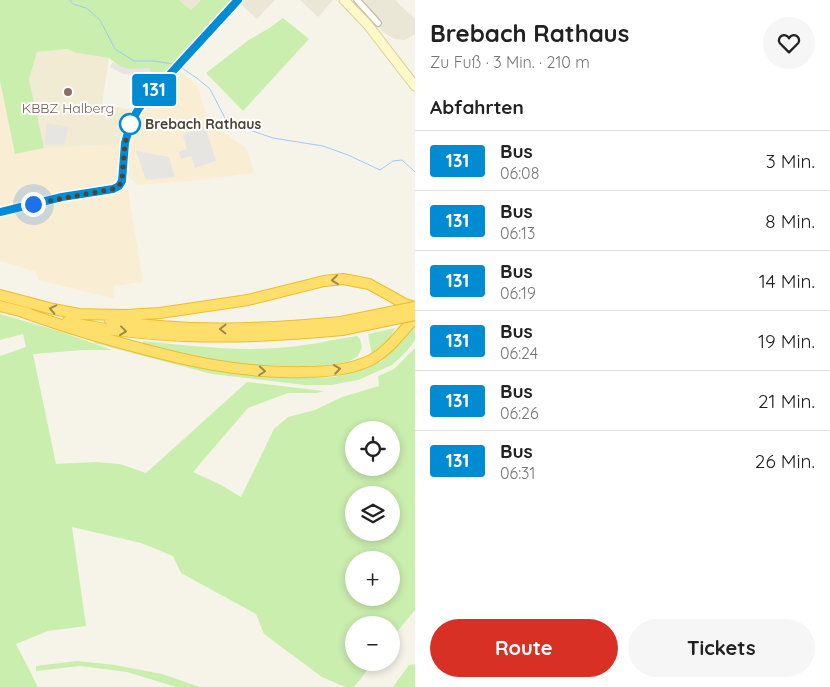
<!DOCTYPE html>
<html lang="de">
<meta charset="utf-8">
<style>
body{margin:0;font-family:Quicksand,sans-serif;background:#f6f6f6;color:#222;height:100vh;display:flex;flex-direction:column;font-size:19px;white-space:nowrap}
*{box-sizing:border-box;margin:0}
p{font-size:16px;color:#767676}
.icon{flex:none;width:28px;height:28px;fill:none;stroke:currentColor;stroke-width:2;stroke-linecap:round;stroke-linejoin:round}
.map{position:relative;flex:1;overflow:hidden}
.side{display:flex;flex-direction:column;background:#fff;width:415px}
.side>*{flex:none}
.badge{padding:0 10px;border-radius:4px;font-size:18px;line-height:32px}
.fabs{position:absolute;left:345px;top:421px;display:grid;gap:10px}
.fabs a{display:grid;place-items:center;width:55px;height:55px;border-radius:50%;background:#fff;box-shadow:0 2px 8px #0003;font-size:25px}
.you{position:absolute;width:25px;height:25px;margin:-12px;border:4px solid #fff;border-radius:50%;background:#1a73e8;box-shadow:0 0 0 8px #1a73e833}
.map>.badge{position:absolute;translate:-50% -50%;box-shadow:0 0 0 2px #fff}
h2{padding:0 15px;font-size:19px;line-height:45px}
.round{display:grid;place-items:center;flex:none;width:52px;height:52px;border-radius:26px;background:#f6f6f6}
.head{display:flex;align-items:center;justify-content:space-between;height:85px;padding:0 15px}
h1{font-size:24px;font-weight:700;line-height:38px}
.cta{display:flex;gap:10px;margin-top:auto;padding:10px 15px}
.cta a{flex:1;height:58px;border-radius:30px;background:#d93025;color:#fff;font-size:20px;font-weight:700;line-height:58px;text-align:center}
.cta a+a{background:#f6f6f6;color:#222}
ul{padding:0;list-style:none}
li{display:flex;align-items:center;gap:15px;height:60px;padding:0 15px;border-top:1px solid #e0e0e0}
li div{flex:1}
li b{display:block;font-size:19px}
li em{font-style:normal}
li .badge{min-width:55px;font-weight:700;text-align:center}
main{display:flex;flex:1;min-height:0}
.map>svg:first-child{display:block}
.residential{fill:#eae7d7}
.commercial{fill:#f9eed3}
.education{fill:#f0ebd2}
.green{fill:#caeeae;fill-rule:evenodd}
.parking{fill:#e7e5e1}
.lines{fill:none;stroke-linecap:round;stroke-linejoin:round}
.stream{stroke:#a0caf8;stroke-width:1}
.minor-casing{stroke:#c3bdaa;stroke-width:8}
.tertiary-casing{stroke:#c3bdaa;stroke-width:9}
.secondary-casing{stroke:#dbd095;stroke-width:11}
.motorway-casing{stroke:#edbd2c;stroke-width:12}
.minor{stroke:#fff;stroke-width:5.5}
.tertiary{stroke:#fff;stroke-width:7}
.secondary{stroke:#fff9ca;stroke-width:9}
.motorway{stroke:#ffdf6b;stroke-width:10}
.motorway-bridge-casing{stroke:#edbd2c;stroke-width:12;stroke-linecap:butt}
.motorway-bridge{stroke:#ffdf6b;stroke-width:10}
.oneway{stroke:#9c8a4e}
.line-casing{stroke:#fff;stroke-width:11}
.line{stroke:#008bd2;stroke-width:8}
.walk{stroke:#4b4536;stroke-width:5;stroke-dasharray:0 9}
.education-dot{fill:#8d6e63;stroke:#fff;stroke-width:2}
.stop-dot{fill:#fff;stroke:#008bd2;stroke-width:2.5}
.labels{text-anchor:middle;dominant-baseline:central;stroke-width:4;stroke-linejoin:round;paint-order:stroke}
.education-label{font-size:14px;fill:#785e54;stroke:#fff}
.stop-label{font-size:14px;font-weight:bold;fill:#4b4536;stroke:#fff;text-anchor:start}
</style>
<main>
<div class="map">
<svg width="415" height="687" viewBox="0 0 415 687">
<rect width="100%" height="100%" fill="#f6f4e9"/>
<path class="residential" d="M179,0h22l-10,10z
M236,0h39l-18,19z
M300,0h33l-15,17z
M355,0h40l20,19v15l-10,6 -11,-1 -11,-7z"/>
<path class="commercial" d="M179,71l19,15 9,31 6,8 32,22 3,5 6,21 -54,7 -61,5 -11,-8 -1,-32 6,-19 14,-23z
M0,81l15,73 29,-6 75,-4v31l-3,11 12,4 15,92 -30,4 2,13 -77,-19 -2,-8 -36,-11z"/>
<path class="education" d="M68,49l9,4 32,5 -7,46 30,6 -9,17 -4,17 -75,4 -15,-69 8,-27z"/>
<path class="green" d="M0,0h179l12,10 10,-10h30l-66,73 -15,-1 -1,-3h-21l-7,-2 -12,-9 -32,-5 -9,-4 -31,3 -8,27 15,69 -29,6 -15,-73z
M283,18l26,21 -66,72 -37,-38 44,-34 18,-10z
M0,314l59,17 53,19h-29l-50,4 23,110 40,-2 24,2 26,9 101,-91 77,9 -7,2h-29l-40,15 -55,64 28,13 20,12 33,-68 14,-12 27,-7 27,-13 37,-11 -1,-10 16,-7 21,-21v262l-24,29v-14h-37v37l19,1 -19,24h-9l-23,-10 -58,-43 -8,-20 -75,-41 -8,-17 -32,-13 -69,-16 14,99 -38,5 -32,13 22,43h-38v-331l26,-9 -3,-13 -23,6zM354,430h37v38h-37zM354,495h37v37h-37zM354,560h37v38h-37z
M415,324v16l-8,11 -15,14 -34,15 -27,5h-26l-93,-11 -118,-31 1,-3 118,30 36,5 57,3 29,-1 46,-15z
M395,328l-7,14 -16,13 -4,-21z
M357,336l3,3 2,8 -4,9 -10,6 -47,7 -58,-4 -53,-9 -47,-11v-4c48,5 98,11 146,6 23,-2 46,-8 68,-11z
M77,661l38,4 47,9 38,13h-24l-49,-15 -47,-6 -44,5v-5z
M415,664v23h-22l16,-22z"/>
<path class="parking" d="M113,62l8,5 7,2 22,-1 1,6h-28l-13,-7z
M47,123l21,4 -3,17 -21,1z
M205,127l11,34 -21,7 -4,-12 -10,3 -2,-7 8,-3 -4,-13v-2z
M136,151l33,6 6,20 -29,3z"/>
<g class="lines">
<path class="stream" d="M70,0l3,4 13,4 4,3 10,9 15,29 19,12h20l19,3
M182,68l16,11 12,10 15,29 10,7 38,13 50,8 25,9 32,15 13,-9 9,-1 13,12"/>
<g class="minor-casing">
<path id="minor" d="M357,0l21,23"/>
</g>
<g class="tertiary-casing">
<path id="tertiary" d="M0,212l73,-17 40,-6c4,-2 7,-3 9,-8 2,-6 0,-16 1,-23 1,-22 8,-44 24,-60l91,-98"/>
</g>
<g class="secondary-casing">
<path id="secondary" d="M344,0l24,25 47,61"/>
</g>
<g class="motorway-casing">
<path id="motorway" d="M0,295l53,14 26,5
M0,306l28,7
M23,312c33,12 65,22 98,31 61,17 120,31 183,29 23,0 47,-2 67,-12 19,-10 29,-27 44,-42
M74,314l52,1 34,-2 88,-13 76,-19 19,-2 26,5 36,20 10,3
M110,320c77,13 154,9 231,2
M67,322c91,19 183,17 275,8"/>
</g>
<use href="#minor" class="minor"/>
<use href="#tertiary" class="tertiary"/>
<use href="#secondary" class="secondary"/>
<use href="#motorway" class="motorway"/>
<g class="motorway-bridge-casing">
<path id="motorway-bridge" d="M341,322l74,-15
M342,330l73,-15"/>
</g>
<use href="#motorway-bridge" class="motorway-bridge"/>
</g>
<defs><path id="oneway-chevron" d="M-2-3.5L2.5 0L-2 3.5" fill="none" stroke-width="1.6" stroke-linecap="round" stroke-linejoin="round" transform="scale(1.25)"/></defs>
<g class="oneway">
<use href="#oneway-chevron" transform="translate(335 280) rotate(174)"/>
<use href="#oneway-chevron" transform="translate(53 309) rotate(-167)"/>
<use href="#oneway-chevron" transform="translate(223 329) rotate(-179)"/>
<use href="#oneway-chevron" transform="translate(123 331) rotate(7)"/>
<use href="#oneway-chevron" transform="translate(337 369) rotate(-9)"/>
<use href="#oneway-chevron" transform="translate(262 371) rotate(4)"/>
</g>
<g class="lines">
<g class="line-casing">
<path id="line" d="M0,212l62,-15 51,-8 6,-3 3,-5 3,-38 6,-21 8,-14 99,-108"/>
</g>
<use href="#line" class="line"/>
<path class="walk" d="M33,204l80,-15 6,-3 3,-5 3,-38 6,-21 -1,2"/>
</g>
<circle class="education-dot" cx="68" cy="92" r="5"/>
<circle class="stop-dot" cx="130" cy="124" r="10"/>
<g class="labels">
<g class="education-label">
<text x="68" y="108">KBBZ Halberg</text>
</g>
<g class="stop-label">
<text x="145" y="124">Brebach Rathaus</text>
</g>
</g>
</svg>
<div class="fabs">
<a><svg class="icon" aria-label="locate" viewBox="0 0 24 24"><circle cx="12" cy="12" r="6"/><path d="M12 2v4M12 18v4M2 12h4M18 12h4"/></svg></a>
<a><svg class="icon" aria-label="layers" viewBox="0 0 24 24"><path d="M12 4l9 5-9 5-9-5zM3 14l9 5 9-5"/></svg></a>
<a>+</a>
<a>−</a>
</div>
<div class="you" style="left:33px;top:204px"></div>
<b class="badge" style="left:154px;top:90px;background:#008bd2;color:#fff">131</b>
</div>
<section class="side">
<div class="head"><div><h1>Brebach Rathaus</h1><p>Zu Fuß · 3 Min. · 210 m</p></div><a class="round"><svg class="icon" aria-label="heart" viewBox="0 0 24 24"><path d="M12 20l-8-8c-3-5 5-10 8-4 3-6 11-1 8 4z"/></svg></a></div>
<h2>Abfahrten</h2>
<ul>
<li><span class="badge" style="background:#008bd2;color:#fff">131</span><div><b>Bus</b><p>06:08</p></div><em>3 Min.</em></li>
<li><span class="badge" style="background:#008bd2;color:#fff">131</span><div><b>Bus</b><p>06:13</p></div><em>8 Min.</em></li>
<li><span class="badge" style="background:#008bd2;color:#fff">131</span><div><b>Bus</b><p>06:19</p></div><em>14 Min.</em></li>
<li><span class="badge" style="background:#008bd2;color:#fff">131</span><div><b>Bus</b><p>06:24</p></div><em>19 Min.</em></li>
<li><span class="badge" style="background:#008bd2;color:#fff">131</span><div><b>Bus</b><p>06:26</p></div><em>21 Min.</em></li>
<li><span class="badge" style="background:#008bd2;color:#fff">131</span><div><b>Bus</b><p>06:31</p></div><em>26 Min.</em></li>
</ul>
<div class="cta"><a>Route</a><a>Tickets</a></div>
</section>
</main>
